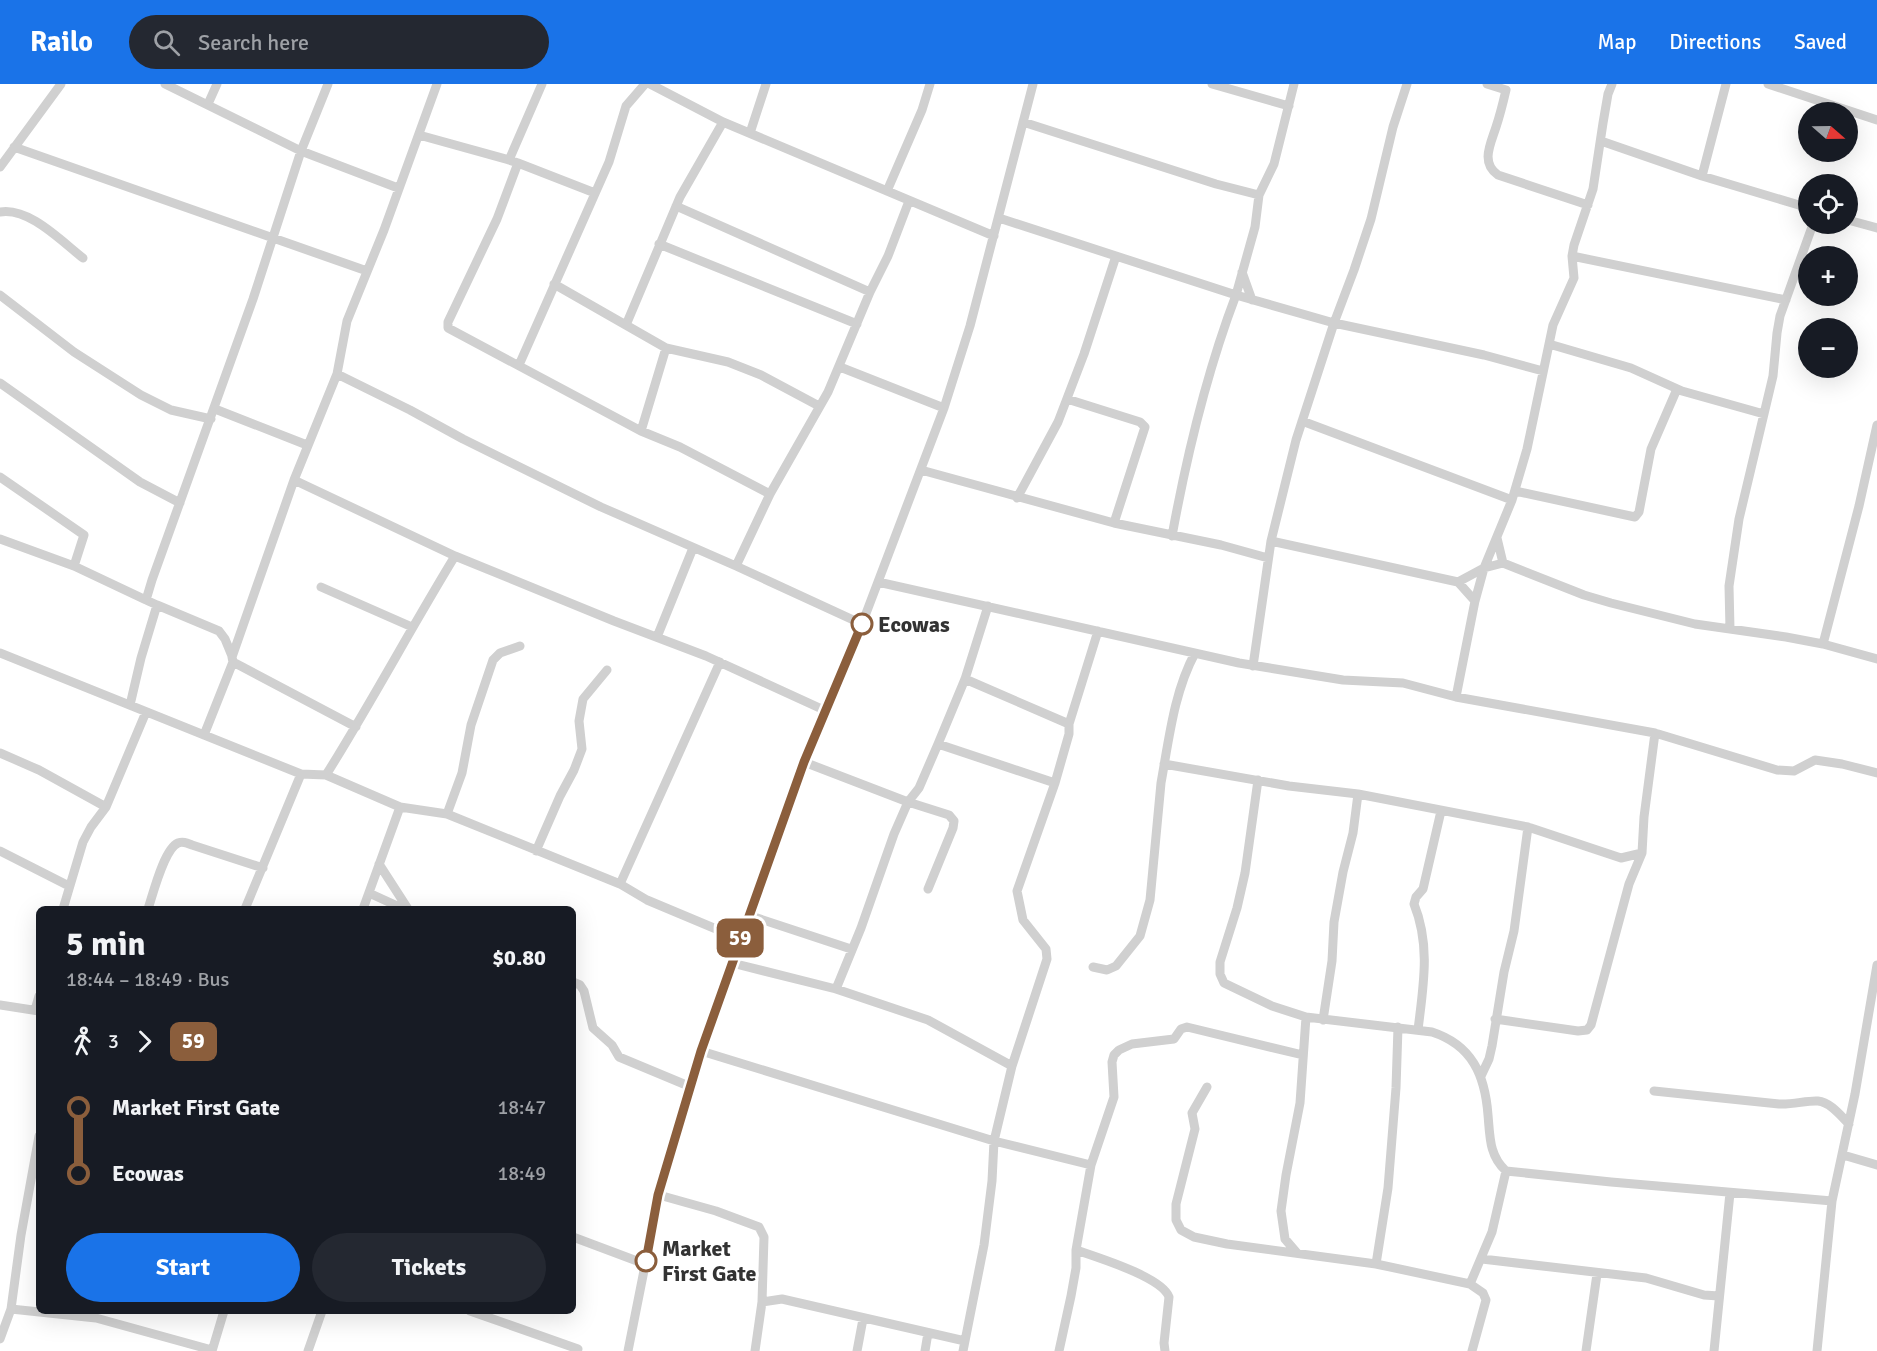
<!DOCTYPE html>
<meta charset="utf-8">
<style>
body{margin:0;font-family:Signika,sans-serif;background:#242831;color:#f1f3f6;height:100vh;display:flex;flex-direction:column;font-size:22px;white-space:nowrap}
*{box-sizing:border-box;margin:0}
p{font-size:20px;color:#9ea1a6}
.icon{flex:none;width:33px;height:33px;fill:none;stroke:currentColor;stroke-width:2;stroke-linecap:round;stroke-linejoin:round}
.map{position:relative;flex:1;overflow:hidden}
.drawer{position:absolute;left:36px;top:822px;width:540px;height:408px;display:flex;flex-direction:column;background:#171b24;border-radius:9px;box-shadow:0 6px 24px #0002}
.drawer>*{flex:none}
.badge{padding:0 12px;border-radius:9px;font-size:21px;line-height:39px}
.needle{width:39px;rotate:110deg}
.controls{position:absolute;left:1798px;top:18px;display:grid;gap:12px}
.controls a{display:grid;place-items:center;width:60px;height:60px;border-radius:50%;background:#171b24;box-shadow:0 6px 24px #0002;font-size:30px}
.map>.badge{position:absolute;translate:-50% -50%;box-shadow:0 0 0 3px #fff}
.legs{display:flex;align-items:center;gap:9px;height:66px;padding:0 30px;font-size:20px}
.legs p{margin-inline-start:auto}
.overview{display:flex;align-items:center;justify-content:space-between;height:102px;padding:0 30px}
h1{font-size:33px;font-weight:800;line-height:45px}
.cta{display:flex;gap:12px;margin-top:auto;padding:12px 30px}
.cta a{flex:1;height:69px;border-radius:36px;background:#1a73e8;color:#fff;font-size:24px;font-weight:800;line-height:69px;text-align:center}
.cta a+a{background:#242831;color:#f1f3f6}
ul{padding:0 30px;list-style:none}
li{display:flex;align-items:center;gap:21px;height:66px;font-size:22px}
li i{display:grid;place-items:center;width:9px;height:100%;margin:0 8px;background:currentColor}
li i::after{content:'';width:15px;height:15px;margin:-8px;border:4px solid;border-radius:50%;background:#171b24}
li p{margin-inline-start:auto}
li:first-child i{background:linear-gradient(#0000 50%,currentColor 0)}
li:last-child i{background:linear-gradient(currentColor 50%,#0000 0)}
header{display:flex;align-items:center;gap:36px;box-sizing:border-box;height:84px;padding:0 30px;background:#1a73e8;color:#fff}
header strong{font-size:28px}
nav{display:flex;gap:33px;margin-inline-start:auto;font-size:21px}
.search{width:420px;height:54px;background:#242831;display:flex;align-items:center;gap:15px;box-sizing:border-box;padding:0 21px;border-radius:33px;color:#9ea1a6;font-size:22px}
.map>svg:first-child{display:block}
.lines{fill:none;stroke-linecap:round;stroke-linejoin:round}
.minor{stroke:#d0d0d0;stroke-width:9}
.line-1-casing{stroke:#fff;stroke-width:14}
.line-1{stroke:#8b5e3c;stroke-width:9}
.stop-1-dot{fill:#fff;stroke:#8b5e3c;stroke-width:3}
.labels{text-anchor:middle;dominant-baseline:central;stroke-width:6;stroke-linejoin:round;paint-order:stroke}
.stop-label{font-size:22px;font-weight:bold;fill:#333;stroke:#fff;text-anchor:start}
</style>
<header>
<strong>Railo</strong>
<div class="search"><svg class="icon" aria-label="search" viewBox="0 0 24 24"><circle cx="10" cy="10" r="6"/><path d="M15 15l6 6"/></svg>Search here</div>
<nav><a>Map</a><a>Directions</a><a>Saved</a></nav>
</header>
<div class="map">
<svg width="1877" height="1267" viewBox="0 0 1877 1267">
<rect width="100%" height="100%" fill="#fff"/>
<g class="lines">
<path class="minor" d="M165,0l136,67 97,37
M542,0l-33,76 9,3 -21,56 -49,103v6l193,103 39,16 90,47
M650,0l73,38 271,114
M1212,0l77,22
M1294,0l-20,80 -15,31 -4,32 -19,68 98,28 150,32 59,16
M1487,0l19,6c-3,13 -6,25 -10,37 -5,16 -16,36 2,48l90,30
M1768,0l109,36
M208,20l9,-20
M1023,38l193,62 43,11
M750,49l16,-49
M419,51l90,25
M1601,57l101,35 107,32
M14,63l353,124
M518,79l77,30
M0,83l61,-83
M1702,92l24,-92
M887,107l35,-81 8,-26
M676,122l194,86
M0,128c29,-5 61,29 83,46
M999,134l237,77c-30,79 -49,159 -64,241
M1848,136l29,8
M659,160l198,80
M1572,172l214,44
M1242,188l10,28
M554,200l112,64 62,14 33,13 58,31
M0,211l74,57 67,43 30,15 40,9
M626,241l54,-128 43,-75
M1549,260l82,24 51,23 82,23
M519,281l90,-203 17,-56 19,-22
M840,283l104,41
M337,290l73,36 53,29 138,68 135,59 126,58
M0,299l140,99 40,21
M1067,315l73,23 5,5 -31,96
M215,325l92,36
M1302,337l210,79
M641,347l25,-83
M921,386l193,53 107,22 47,13
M0,393l84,58 -10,31
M294,396l161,76 159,65 92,35 118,54
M1515,407l120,26 4,-5 12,-63 26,-60
M1017,414l41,-76 26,-68 32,-98
M1497,454l6,25
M0,455l74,27 72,34
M1271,457l187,41 17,19
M736,482l34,-72 58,-102 42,-100 18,-36 21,-55
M878,498l361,81 104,17 60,3 53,14 199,36 122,37 17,1 21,-11 27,4 35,9
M1458,498l26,-14 19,-5 81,32 27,8 84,21 91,13 37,7 54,15
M321,503l91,40
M157,521l62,26 6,8 7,17
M1730,545l-1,-43 10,-67 34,-143 4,-43 3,-17 33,-92
M657,553l36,-89
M1823,560l36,-138 18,-81
M0,569l301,121 25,1 74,32 47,7 173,70 27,16 93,39
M233,578l123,65
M1253,582l18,-125 25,-101 38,-117 20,-53 17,-51 22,-92 14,-43
M965,595l104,45
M1456,613l19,-96 9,-33 28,-68 15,-51 26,-124 21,-47 -2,-22 2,-11 19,-56 10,-66 5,-29 4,-10
M130,621l11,-47 16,-53 -11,-5 6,-20 101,-281 48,-148 27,-67
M204,651l29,-73 -1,-5 62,-177 43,-106 10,-53 37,-91 53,-146
M938,660l117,39
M0,669l39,17 67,37
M804,678l104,40 11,-14 19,-44 27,-65 23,-73
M1164,680l125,22 69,8 170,33 93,31 21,-5
M326,691c45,-72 85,-147 129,-219
M1258,696l-13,93 -8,35 -17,54v12l4,9 48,23 34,11 126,15c40,13 53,43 56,83 2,21 1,41 18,56l105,11 221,19
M447,730l15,-41 9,-48 22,-65 7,-7 20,-7
M0,767l69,35
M536,767l24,-55 14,-26 8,-21 -3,-28 4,-22 24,-29
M379,780l29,45
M620,800l100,-222
M369,809l35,16
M63,825l20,-67 8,-15 15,-20 40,-95
M148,825c5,-15 16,-60 30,-66 5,-2 9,0 14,2l71,23
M245,825l56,-135
M363,825l37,-102
M748,831l103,34
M732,879l104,26 92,31 84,46
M1093,883l14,3 9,-4 24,-30 10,-36 11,-117c8,-44 13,-91 34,-130
M573,898l7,3 4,6 9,37 19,17 7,12 72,30
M836,905l25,-61 33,-94 14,-32 41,13 5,6 -1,7 -25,61
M0,921l39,6
M35,926l4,-14
M1495,935l83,12 9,-1 4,-5 38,-141 13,-31 2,-36 11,-84
M1323,936l9,-59 2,-39 9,-50 10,-39 5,-39
M1418,946c5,-43 13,-84 -4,-126l2,-7 7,-8 18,-78
M701,967l293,90 97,24
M1481,992l8,-17 3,-13 12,-74 10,-41 14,-104
M1207,1003l-15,26 3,16 -19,75v16l5,10 13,7 33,7 149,20 94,20 13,9 3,7 -14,51
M1654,1007l125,13c13,1 29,-4 39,-3 12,1 23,15 31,23
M1843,1071l34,10
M659,1111l57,16 43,16 5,10 -2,65
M573,1153l72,27
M1076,1166c20,7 86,27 93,47l-5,46 1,8
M1297,1169l-12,-14 -4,-28 5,-36 14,-72 6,-86
M1482,1175l164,19 58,17 15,1
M1376,1180l12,-76 8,-100 2,-61
M1470,1200l22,-52 14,-61
M11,1225l85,9 116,32
M470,1227l108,38
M0,1255l11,-30 10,-74 18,-99
M212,1267l12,-40
M308,1267l14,-40
M628,1267l31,-156 42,-144 103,-289 58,-138 82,-216 26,-82 63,-242
M755,1267l7,-49 20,-3 183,42
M857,1267l6,-32
M925,1267l3,-18
M963,1267l21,-106 8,-64 2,-40 18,-75 35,-107 -1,-10 -23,-29 -6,-29 38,-108 14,-49v-10l29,-93
M1059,1267l12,-55 5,-28v-18l15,-85 23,-68 -2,-35 2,-7 5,-5 13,-6 42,-5 7,-10 6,-2 116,28
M1586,1267l11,-77
M1714,1267l16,-158
M1817,1267l15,-150 23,-107 22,-129"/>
</g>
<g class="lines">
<g class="line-1-casing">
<path id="line-1" d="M646,1177l12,-66 43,-144 103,-289 58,-138"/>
</g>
<use href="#line-1" class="line-1"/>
</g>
<g class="stop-1-dot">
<circle cx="862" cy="540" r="10"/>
<circle cx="646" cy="1177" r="10"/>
</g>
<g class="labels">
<g class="stop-label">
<text x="878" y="540">Ecowas</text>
<text x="662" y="1164">Market<tspan x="662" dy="25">First Gate</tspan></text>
</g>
</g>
</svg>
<div class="controls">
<a><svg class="needle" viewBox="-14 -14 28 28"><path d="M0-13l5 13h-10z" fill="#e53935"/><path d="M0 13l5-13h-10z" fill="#9ea1a6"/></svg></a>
<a><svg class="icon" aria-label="locate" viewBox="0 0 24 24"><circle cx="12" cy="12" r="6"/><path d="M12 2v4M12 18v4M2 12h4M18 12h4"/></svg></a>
<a>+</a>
<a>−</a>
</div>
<b class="badge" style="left:740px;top:854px;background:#8b5e3c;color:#fff">59</b>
<section class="drawer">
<div class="overview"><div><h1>5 min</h1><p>18:44 – 18:49 · Bus</p></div><b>$0.80</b></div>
<div class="legs"><svg class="icon" aria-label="walk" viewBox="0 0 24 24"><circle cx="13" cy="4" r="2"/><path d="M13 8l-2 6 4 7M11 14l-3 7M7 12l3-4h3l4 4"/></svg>3<svg class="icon" aria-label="forward" viewBox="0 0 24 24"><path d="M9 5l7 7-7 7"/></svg><b class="badge" style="background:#8b5e3c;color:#fff">59</b></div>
<ul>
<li><i style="color:#8b5e3c"></i><b>Market First Gate</b><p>18:47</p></li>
<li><i style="color:#8b5e3c"></i><b>Ecowas</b><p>18:49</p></li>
</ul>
<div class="cta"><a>Start</a><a>Tickets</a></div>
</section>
</div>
